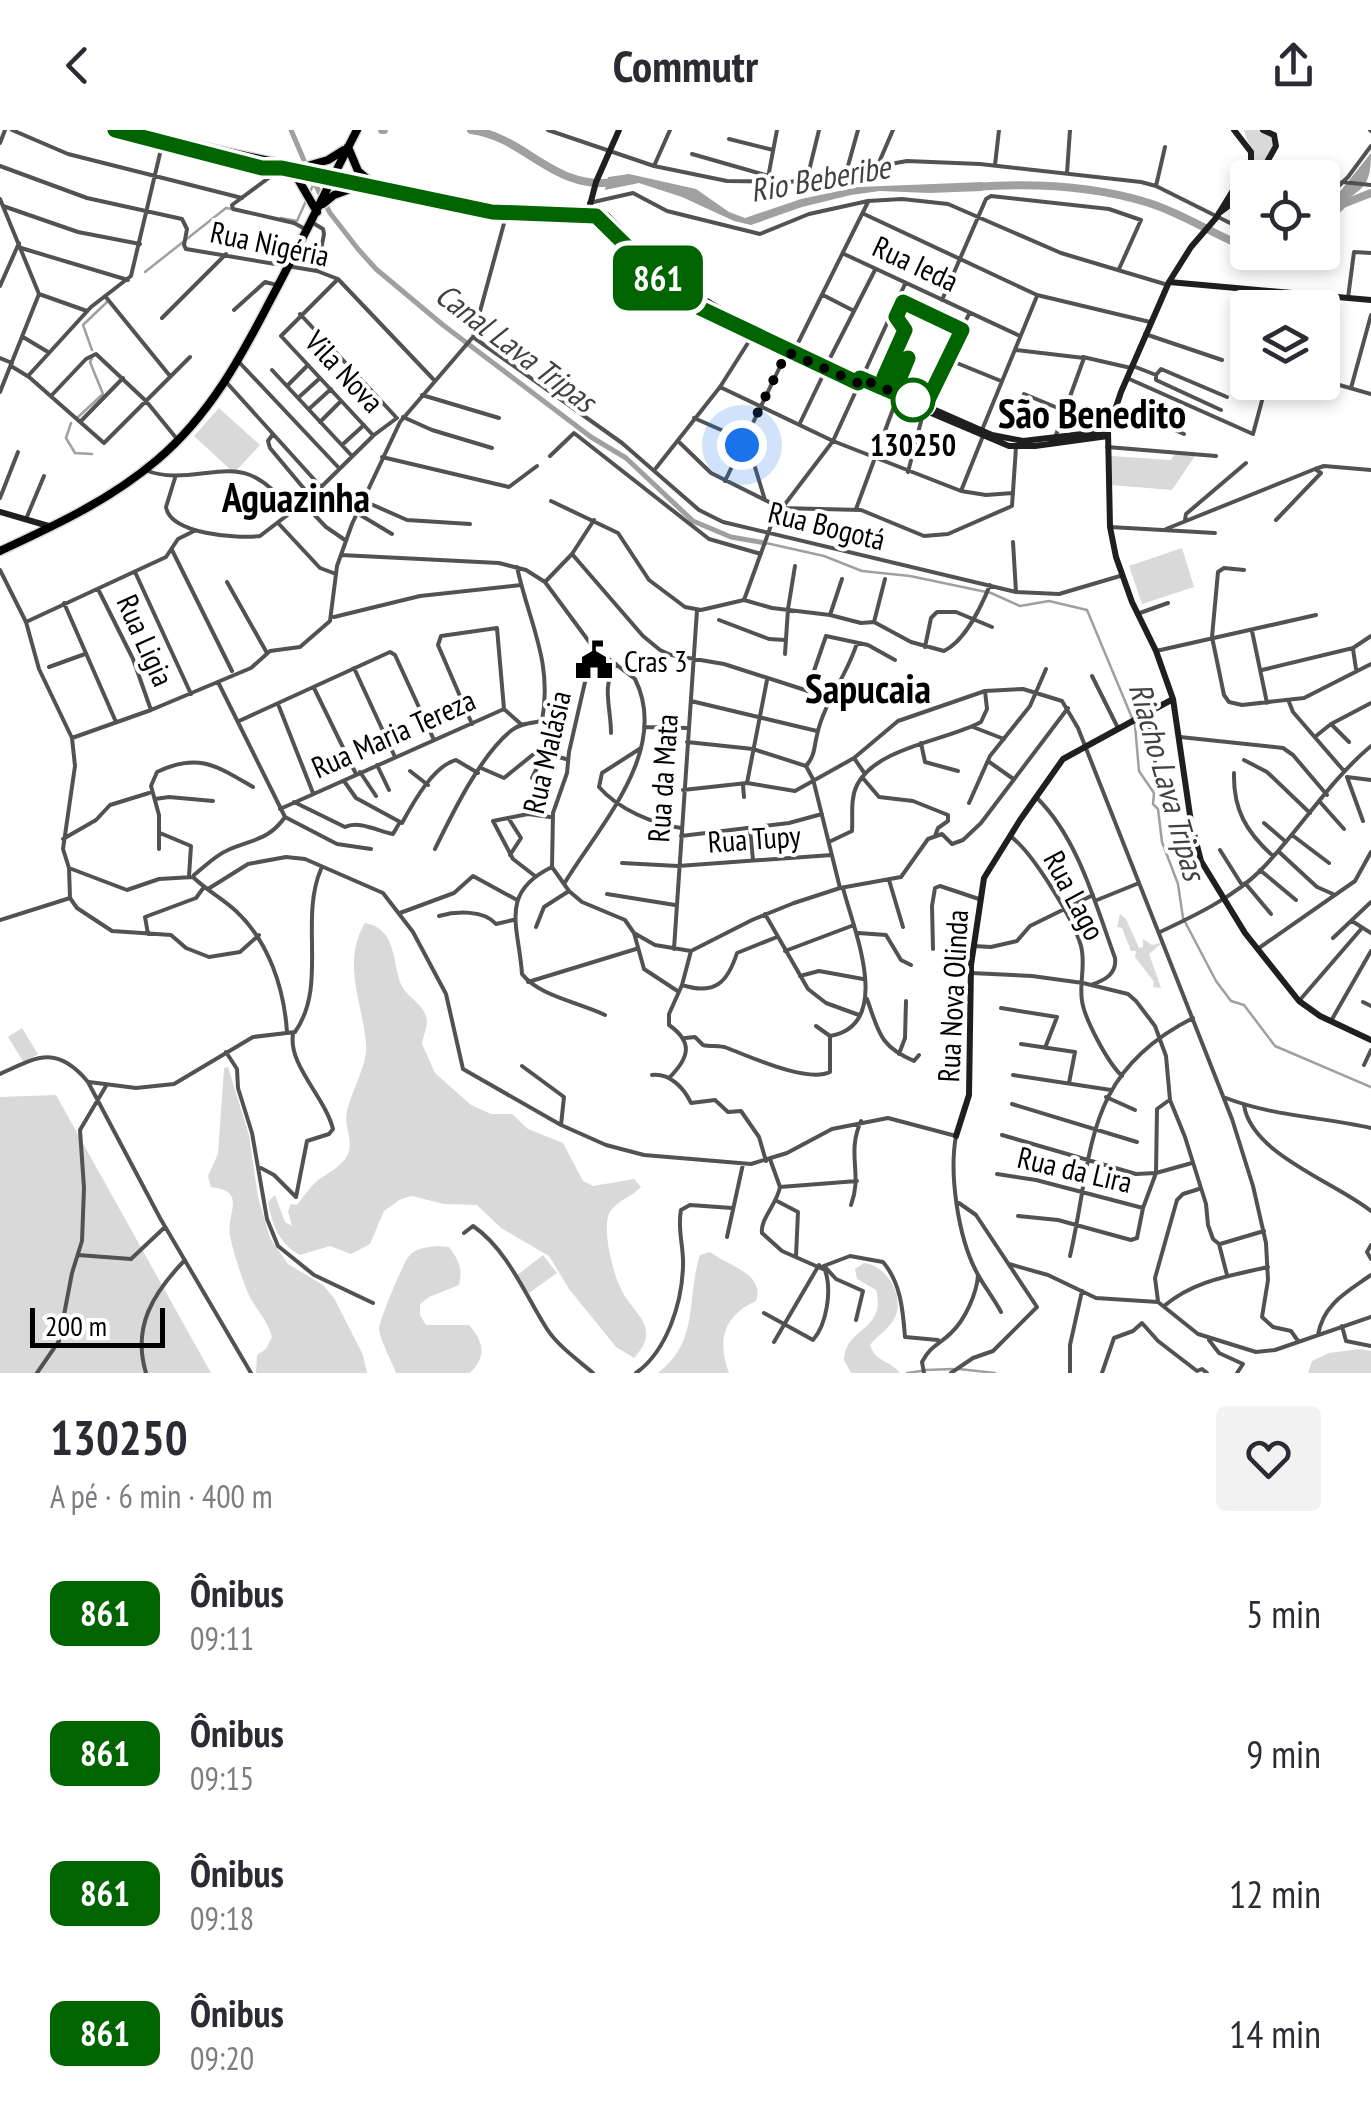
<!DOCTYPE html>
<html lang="pt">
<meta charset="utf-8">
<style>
body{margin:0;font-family:"PT Sans Narrow",sans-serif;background:#f2f2f3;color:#2b2b33;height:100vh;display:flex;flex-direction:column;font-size:38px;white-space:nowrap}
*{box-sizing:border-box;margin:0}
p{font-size:32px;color:#7c7c81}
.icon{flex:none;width:55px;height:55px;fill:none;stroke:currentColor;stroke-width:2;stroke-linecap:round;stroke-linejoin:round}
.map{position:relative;height:1243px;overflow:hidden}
.drawer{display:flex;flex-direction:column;background:#fff;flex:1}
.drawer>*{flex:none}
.badge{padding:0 20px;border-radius:15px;font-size:35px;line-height:65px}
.tools{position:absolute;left:1230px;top:30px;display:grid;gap:20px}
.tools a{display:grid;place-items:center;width:110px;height:110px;border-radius:10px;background:#fff;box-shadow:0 5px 15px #0003;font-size:50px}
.scale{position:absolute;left:30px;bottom:25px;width:135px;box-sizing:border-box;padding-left:10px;border:5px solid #000;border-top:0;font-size:28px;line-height:35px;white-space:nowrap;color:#000;-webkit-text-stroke:8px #fff;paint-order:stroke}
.you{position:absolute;width:50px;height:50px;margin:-25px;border:8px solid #fff;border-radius:50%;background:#1a73e8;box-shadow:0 0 0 15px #1a73e833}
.map>.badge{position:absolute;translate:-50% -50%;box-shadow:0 0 0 5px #fff}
.round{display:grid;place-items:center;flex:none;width:105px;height:105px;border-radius:10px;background:#f2f2f3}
.overview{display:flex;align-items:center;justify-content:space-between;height:170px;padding:0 50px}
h1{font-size:48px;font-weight:700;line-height:75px}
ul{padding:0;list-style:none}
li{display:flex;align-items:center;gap:30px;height:140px;padding:0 50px}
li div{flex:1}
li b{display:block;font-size:38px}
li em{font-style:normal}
li .badge{min-width:110px;font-weight:700;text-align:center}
header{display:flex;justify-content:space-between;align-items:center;height:130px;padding:0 50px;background:#fff;font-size:45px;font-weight:700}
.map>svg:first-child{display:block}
.green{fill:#d9d9d9}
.water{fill:#a0a0a0}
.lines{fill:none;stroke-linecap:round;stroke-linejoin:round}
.stream{stroke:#a0a0a0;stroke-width:2.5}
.canal{stroke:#a0a0a0;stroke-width:5}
.river{stroke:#a0a0a0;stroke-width:8}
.primary-casing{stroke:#dbdbdb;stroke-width:11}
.street{stroke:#525252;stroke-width:4}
.secondary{stroke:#1f1f1f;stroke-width:6}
.primary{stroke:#000;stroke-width:8}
.line-casing{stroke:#fff;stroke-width:22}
.line{stroke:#006400;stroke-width:15}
.walk{stroke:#000;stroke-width:10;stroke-dasharray:0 18}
.stop-dot{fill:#fff;stroke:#006400;stroke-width:5}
.labels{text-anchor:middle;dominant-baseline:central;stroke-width:8;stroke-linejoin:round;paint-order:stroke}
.street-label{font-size:30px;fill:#000;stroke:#fff}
.stop-label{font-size:30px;font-weight:bold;fill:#000;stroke:#fff}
.poi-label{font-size:30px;fill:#000;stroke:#fff;text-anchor:start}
.water-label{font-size:32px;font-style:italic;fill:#414141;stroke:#fff}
.district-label{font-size:40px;font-weight:bold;fill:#000;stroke:#fff}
</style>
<header><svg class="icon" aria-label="back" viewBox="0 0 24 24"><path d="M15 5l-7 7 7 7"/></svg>Commutr<svg class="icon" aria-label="share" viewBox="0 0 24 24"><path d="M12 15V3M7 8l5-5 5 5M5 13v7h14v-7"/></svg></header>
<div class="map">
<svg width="1371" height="1243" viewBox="0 0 1371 1243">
<rect width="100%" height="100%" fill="#fff"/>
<path class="green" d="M1244,0h15l11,5 4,11 -20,31 -6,1 -1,10 -3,1 -5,-5c24,-35 14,-21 5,-54z
M219,278l41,37 -26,28 -40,-37z
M1175,324l20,2 -23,34 -61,-5v-29l60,4z
M1182,418l12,39 -52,17 -13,-38z
M1120,784l6,5 13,29 4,-1v-8l9,6 10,-2 -13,11 12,34 -8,-1 1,-5 -19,-25 1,-6h-5l-9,-23 -5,-1z
M365,793c34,6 26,43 38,65 7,11 23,18 24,33 0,7 -4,16 -5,23l13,29 36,32 20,9h21l16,15 35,14 20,38 10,5 41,-7 7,8c-9,10 -24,13 -31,25 -9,14 3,62 11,77 12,26 42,37 13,69l-18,-11 -47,-58 -20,-33 -48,-28 -24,-23 -33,-1 -32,-8 -11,3 -17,12 -14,33 -19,10 -21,-8 -30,9c-21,-11 -28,-31 -32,-53l7,-7 10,27 7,4 -4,-15 3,-7 6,1c6,-8 12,-17 20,-24 10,-8 23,-13 30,-25 8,-15 -4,-30 0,-45 4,-19 21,-47 19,-67 -3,-41 -25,-81 -1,-121z
M22,898l16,26 -14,9 -16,-26z
M228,937l21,68 9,62 12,41 18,26 35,21 11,13 29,57 4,18h-111l1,-18 9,-6 6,-12c-5,-19 -20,-31 -26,-49 -6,-15 -13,-37 -16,-53 -4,-22 18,-44 -19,-48l-3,-11 10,-22 6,-86z
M56,965l155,278h-211v-276z
M438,1116l11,1c10,13 14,23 10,38l-30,12 -9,7v11l6,10h43c15,17 18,31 1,48h-74c-5,-15 -15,-29 -17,-44 0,-8 24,-66 30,-73 7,-8 18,-9 29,-10z
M710,1122c18,14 56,22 46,49 -33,15 -39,40 -27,72h-71c42,-32 28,-75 42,-118z
M543,1125l14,18 -28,20 -13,-17z
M864,1133c24,3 43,36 29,58 -6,9 -16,15 -23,24 6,18 20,15 30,28h-49l-7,-13c1,-33 43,-29 32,-70l-19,-11 -2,-10z
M1360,1219l11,2v22h-63l4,-12 17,-8z"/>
<path class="water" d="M1371,23c0,37 -10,35 -36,55l3,-14z
M629,44l67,15 33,23 16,6 56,-19 57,-12 125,-5 -1,9 -53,2 -49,-2 -29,4 -49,12 -51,18 -17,-4 -52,-24 -43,-14 -34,7 3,-13z"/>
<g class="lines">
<path class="stream" d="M281,88l16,3 17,-38
M145,142l81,-64 7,1
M92,220l-9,-25 24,-23
M77,288l26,-24 -13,-32 2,-4
M71,293l-5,15 9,15 17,1
M766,413l58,13 38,15 48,5 81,17 29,13 29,-5 38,9 48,115 4,46 15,22 -1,11 5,5 4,33 16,42 5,34 33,63 15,20 13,4 31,41 96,41
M959,1239l36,4
M925,1240l28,-1
M907,1243l14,-2"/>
<path class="canal" d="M291,0l15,35
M311,46l19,37 28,36 18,20 67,56 148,112 35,21 67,63 38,16 34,6"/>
<path class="river" d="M382,0h2
M471,0c55,7 82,61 144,52
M973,57c57,-4 122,-1 176,16 35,11 65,32 99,45
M1322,95l21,-21 28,-11"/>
<g class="primary-casing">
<path id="primary" d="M115,0l147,38h20l50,13
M149,5l186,40
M348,17l10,24 14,12
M307,36l21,-6 16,-10
M295,44l22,38
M323,74l11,-9 24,-9
M0,421c56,-26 110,-51 157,-91 52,-44 83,-101 114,-161 30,-56 57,-113 86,-169"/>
</g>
<path class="street" d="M12,0l56,24 174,44
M548,0l106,36 73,15 63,1 117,-21 73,3 161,18 15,4 92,46
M1370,0l1,1
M729,9l44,11
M0,13l5,-13
M692,24l77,22
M995,35l4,-35
M0,36l87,32 95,21 5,10 -3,16 2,4 131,22 21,8 97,102
M654,36l16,-36
M877,37l16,-37
M278,41l-46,34 1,4 61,14 13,7
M846,43l12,-43
M1067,43l3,-43
M807,49l12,-49
M1342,52l29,3
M767,53l10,-53
M1156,56l9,-39
M0,69l39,95
M1322,72l26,-25 23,-31
M589,73l44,-10 34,18 93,23 49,-20 59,-13 34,-2 46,5 113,49 107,32
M3,76l75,26 62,12
M864,84l173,81 113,27
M313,93l10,6 1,5 -7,37
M21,118l107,32
M844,124l176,82
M338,149l-57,57 91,98
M0,156l19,-43
M39,164l48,17
M823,165l31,16
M105,166l65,80
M1348,168l6,-46 17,1
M942,170l44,-101 5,-3 118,13 32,11 -22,49
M1288,178l4,-14
M234,180l31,-28 12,3
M300,184l95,102
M162,188l64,-64
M1145,204l77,26
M23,207l25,15
M473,207l149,106 77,67 24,12 293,70 43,2 61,-18
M1322,209l12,-42
M1247,215h1
M795,219l73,-147
M1016,220l68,8 -28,77
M1083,227l48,11
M0,228l12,5
M947,229l54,22
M238,231l100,106
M827,234l48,-94
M11,236l18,11 75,66 86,-86
M1133,236l23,9 5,-6 66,28
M272,240l80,86
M1156,245v5l65,30
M28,246l63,-69 40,-31 31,-131
M1127,248l126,56 14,-52
M1322,250l49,14
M227,253l94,104
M287,256l21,-21
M720,257l113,54 128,50 25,4 27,-2
M1351,258l20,-73
M0,262l39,-98
M1024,264l41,17
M422,265l77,23
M51,266l35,-37 10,-5 50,47 31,38
M298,268l22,-20
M1116,275l68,29
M309,279l22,-20
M403,287l29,13 60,18
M694,288l50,22
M81,291l42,-43
M320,292l21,-21
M800,293l26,-54
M982,300l55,-134
M273,304l-5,7 2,7 41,49
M746,308l19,62
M678,311l33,32 70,35 80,2 63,26 24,-2 64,-28 4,-59
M342,315l22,-20
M1107,317l109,9
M550,326l24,-23 135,106 52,15
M382,327l127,30 28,-21
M656,338l64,-81 33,-52
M145,340c37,15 76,-7 105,5 17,7 31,23 44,36
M908,342l17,-66 44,-92
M175,348l-9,29c4,27 71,32 94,29l51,-39 63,-62 23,-17
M725,351l62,-129
M961,361l22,-55
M0,368l18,-46
M364,371l43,19 63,4
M551,371l67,32 31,47 36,27 16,3 43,-10 28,8 58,7 31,8 13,-1 37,20 33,9c22,-11 37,-44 46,-66
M304,374l22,23 19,13
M856,379l40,-108
M357,383l35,21
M26,389l18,-43
M1185,390l1,-6 60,-51
M1276,390l45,-47 -6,-4
M279,394l41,44 16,6
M1110,397l105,6
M1166,399l149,-60 9,-3 47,4
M1013,412l3,50
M172,420l60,121
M572,424l71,82 17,14 11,5 53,9 106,34
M341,425l158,8 27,7 19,12 48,65 42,32c36,72 -37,148 -71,205
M517,437c12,56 36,94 25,154
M0,440l26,52 13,47 33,69 3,28 -12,83 6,19 1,30 7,10 35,23 59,4 15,13 23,9 31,-5 19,-17
M1244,440l-20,-2 -6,4 -6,65 12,58 5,7 13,3 62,-7 67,-34
M135,442l56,122
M227,452l40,71
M545,452l27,-28 22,-34
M98,459l35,70 18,51
M744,470l29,-80 60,-79 72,-157
M64,473l52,119
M1137,484l31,-11
M830,485l12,-36
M334,487l86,-21 101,-11
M719,490l50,19 16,1
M26,492l140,-65 12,-18 16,-8
M874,492l11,-43
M1252,501l15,72
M925,517l6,-29 6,-6h19l36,15
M1353,519l3,20
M1156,521l160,-36
M785,524l3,-45 7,-43
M49,537l36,-13
M354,538l41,89
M1262,540l91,-22 18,-12
M1092,546l26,52
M218,552l67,135 52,27 34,5
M314,558l42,86
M807,561l19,-55 42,9 27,15
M691,571l126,30
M1289,572l4,10 51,59
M278,574l35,89
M504,579l18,16
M1147,583l8,48
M239,591l151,-69 5,3 39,85
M472,594l-34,-79 3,-9 56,-8 7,81
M1331,594l18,18
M644,597l43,1
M973,597l31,12
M611,603c0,-26 -10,-47 5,-69
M1316,606l15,-12 40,-21
M1180,607l103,11 10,7 34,40
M72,608l79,-28 100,-42 19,-17 30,-4 30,-26 7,-55 15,-42 48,-102 73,-85 33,-121
M687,612l66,7 53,17 7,13 27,109
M921,613l4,19 33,9
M641,618l-39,25 -3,14c19,22 54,37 82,41
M547,624l19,5
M854,628l11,16
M1244,630l23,12 43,41
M988,631l24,17
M377,635l12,25
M806,636c9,-10 8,-19 11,-31 7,-33 30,-59 40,-92
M410,641l18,14
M360,642l16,24
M1234,643c-1,36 12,59 39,83
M862,647l17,20 34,4 35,14v6l-10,7 -3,8
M1347,647l16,44
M1347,647l24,3
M532,648l19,-38
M344,651l12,17 46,25c11,-20 31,-57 54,-63l22,13
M747,653l20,-103
M743,655l1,12
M683,660l64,-7 48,8 59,-33 44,-37 87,-30 38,-2 39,12 16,27 154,391 21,67 13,57 2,37 -6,37 11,10 18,4 7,10
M1037,668c41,40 59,108 78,160 2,16 -10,22 -24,27
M155,669l14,-2 44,4
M294,672l51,25c13,-7 33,4 48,7l7,-12
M1320,672l24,27
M969,673l21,-47 40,-50 16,-37
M280,679l224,-100
M509,689l12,19 -11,17
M1264,693l22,19
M750,700l3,30
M160,703l31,13 -2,30
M1292,705l37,28
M681,706l108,-13 33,-9
M1010,706c22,15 64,84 71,110 5,19 -2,36 1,55 3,19 26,62 40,75
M63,709l33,-19 14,-15 39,-12
M831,711l21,-10c1,-15 -2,-32 5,-46 19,-38 92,-45 124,-63l6,-13 -2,-18
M159,719v-34l-8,-29 6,-14c41,-20 60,-6 96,15
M435,719c17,-35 46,-95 77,-119 9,-7 20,-7 30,-9l11,11 -2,8 -47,38 -23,-10
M1220,720l22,35
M1278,721l39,36 16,7
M622,733l56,3 154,-11
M552,737l1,-54 14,-40 2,-21 24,-105
M552,737c-54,26 -33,60 -30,107 17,22 56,28 83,41
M552,737l17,24 13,11 43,18 9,13 10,36 35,23
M69,738l58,22 32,-11 34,-2c13,13 29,21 43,34 33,31 48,77 51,121
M1260,740l36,30
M194,745c11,-9 22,-20 34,-25 24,-11 40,-9 57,-33
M535,746l-22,-17 -20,-38 35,-7 22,3
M889,750l14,47
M1245,753l26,31
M208,759l40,-25 38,-7 19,2 78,34 30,39 33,62 17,75 98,56 45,20 38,10 107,9 36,-11 45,-24 56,-11 68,18c-7,38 2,100 20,135 7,14 17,26 25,41
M607,764l68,11
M1097,770l42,-17
M400,783l54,-20 19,-17 44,24
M765,784l43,75 18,14 33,12
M439,786c18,-5 45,-6 57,8l17,-4
M0,790l70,-22
M1352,791l19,12
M536,797l8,-20 25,-16
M1160,802c34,-16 74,-35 101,-62 38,-39 68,-89 110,-124
M634,803l21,12 36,6 61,-31 42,-17 46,-15 61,-11 27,-38 14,-5 10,10 11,-4 18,-17 87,-115
M858,803l28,2 15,25 10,5
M148,804l-3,-17 51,-19 8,-11
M1333,808l38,-36
M973,816l18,1 26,-6 13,-15 63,-31
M1259,818l96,-67 16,-29
M674,819l23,-339
M933,819l-1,-43 3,-18 5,-2 39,13
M785,821l69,-26
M971,843l61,3 51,7 45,11 8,7 19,25 11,30 4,44 15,37 21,67 2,21 5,14 6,5 8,31
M800,846l19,-5 44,8
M528,852l108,-33
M682,855c34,11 46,-4 55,-32l40,-16
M867,869c12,33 12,47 47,62l5,-6
M1299,871l63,-73
M1363,872l8,4
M1001,878l56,9 -12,31
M1331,891l40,-70
M816,896l14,10
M685,908l10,-1 8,8c8,2 17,0 24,3 24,9 80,35 103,24v-36c65,-11 23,-108 13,-148
M1021,914l54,8 -6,31
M226,922l11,17 1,19 14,45 15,86 11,27 36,29 59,28
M899,924l6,-16 1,-37
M1364,935l7,-15
M522,936l42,31 -3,28
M0,944c38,-18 57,-29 88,8l72,136 91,155
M652,945c18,-2 32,13 39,28l24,-3 13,12 13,-1 18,26 7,24
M1013,945l98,15
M669,948c21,-21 24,-36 0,-53v-11l13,-29 9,-34
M89,952l47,6 38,-4 79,-47 42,-5c33,-47 4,-112 26,-163
M1106,967l29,13
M1226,968c46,18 96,19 145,30
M1012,974l125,38
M1244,975c7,49 91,77 127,106
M1002,1005l134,39 20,-1 36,-10
M770,1029l10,28
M261,1038l13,7 22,22 11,-56 22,-7 4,-5c-8,-32 -45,-64 -40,-95
M997,1044l39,6 107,28
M777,1071l21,11 -2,44
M851,1075c12,-31 -5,-51 10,-84
M1018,1086l40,4 73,20 6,-2 6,-30 13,-35 1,-64 11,-8
M464,1103l9,-7c34,23 53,70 74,103 11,17 31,31 46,44
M727,1107l16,-73
M1220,1114l44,-13
M1371,1115l-4,7 4,7
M78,1125l53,4 34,-32
M1070,1126c24,-104 12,-182 123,-238
M1009,1134l39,11 48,23 62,4 40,32 58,18 19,-2 96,-33
M821,1137l29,-11 33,6c18,21 20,49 22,75l33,3
M826,1138l10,11 27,12 -7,29
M1158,1171l-3,-23 22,-78 6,-6 16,-5
M1164,1176c31,-26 66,-30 104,-39
M764,1183l49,27c14,-16 19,-50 12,-70l-43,-19 -20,-18c-2,-14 15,-29 18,-46l77,-6
M1342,1196l4,15 25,5
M1318,1205c5,-31 29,-43 53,-60
M1209,1210l10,13 24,11 -6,9
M774,1212l45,-77
M37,1243l22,-32 13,-68 10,-32 2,-53 -4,-58 26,-44
M146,1243c-14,-46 7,-80 39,-113
M636,1243c31,-22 46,-70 47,-107 1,-19 -6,-37 -2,-56l9,-5 42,3
M924,1243l-2,-11c9,-17 17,-17 29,-29 14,-13 26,-40 27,-58
M951,1243l22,-15 20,-7 44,-44 -61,-92 -17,-12
M1070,1243v-28l12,-54
M1102,1243l12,-35 19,-7 9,-8 16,18 39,30 5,-2 5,4"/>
<path class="secondary" d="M1234,0l17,22v9l-35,57 -25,29 -22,35 -48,110 -13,39 2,96 6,30 16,45 24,49 17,48 18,123 10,39 44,72 54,68 21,15 51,24
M1263,0l11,5
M335,45l127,27
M1258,48l18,-32 -2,-11
M332,51l174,33 90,2 73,72 56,34
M479,75l28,4h90l10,6 67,71 22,13
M589,79l7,-27 23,-52
M1219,83l29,-22
M661,143l97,59 234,103 31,6 85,-10
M1169,152l202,18
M695,174h7l85,48 222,94h26l73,-10
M0,382l52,15
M956,1006l13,-41 2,-130 13,-87 36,-58 43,-61 110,-60"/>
<use href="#primary" class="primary"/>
</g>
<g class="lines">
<g class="line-casing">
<path id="line" d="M115,0l147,38h20l210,44 104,4 73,72 31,20 158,75 2,-5 65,28 37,-76 -59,-28 -7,15 9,13 -21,47 14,5 10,-24"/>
</g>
<use href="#line" class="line"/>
<path class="walk" d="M742,315l45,-93 71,31 2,-5 65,28 -12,-6"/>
</g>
<defs>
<g id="civic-bare" transform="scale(3)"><path d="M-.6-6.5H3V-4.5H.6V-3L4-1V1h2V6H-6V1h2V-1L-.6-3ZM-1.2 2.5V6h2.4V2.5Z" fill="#000" stroke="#fff" stroke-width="2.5" paint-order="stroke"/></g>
</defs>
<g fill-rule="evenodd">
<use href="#civic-bare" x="594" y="530"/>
</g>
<circle class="stop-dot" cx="913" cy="270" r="20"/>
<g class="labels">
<g class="street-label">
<text transform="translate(270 113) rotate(12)">Rua Nigéria</text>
<text transform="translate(916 133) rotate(25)">Rua Ieda</text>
<text transform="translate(345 241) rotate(47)">Vila Nova</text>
<text transform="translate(827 395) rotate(14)">Rua Bogotá</text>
<text transform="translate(146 510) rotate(66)">Rua Ligia</text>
<text transform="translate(393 603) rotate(-24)">Rua Maria Tereza</text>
<text transform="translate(546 622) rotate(-77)">Rua Malásia</text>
<text transform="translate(662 648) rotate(-86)">Rua da Mata</text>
<text transform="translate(754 708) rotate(-4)">Rua Tupy</text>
<text transform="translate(1075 765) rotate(62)">Rua Lago</text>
<text transform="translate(952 866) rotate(-87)">Rua Nova Olinda</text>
<text transform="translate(1075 1039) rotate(13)">Rua da Lira</text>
</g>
<g class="stop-label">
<text x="913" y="314">130250</text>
</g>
<g class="poi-label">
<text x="624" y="530">Cras 3</text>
</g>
<g class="water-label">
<text transform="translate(820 48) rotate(-10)">Rio Beberibe</text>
<text transform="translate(516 217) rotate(37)">Canal Lava Tripas</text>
<text transform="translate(1168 651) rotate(74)">Riacho Lava Tripas</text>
</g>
<g class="district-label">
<text x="1092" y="283">São Benedito</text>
<text x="296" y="367">Aguazinha</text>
<text x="868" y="558">Sapucaia</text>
</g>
</g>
</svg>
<div class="tools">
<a><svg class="icon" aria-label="locate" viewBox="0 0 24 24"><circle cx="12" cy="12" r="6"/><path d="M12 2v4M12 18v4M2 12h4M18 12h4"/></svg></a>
<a><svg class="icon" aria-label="layers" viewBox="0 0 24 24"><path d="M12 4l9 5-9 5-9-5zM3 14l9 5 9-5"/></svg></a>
</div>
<div class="scale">200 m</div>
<div class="you" style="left:742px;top:315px"></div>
<b class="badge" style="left:658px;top:148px;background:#006400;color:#fff">861</b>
</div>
<section class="drawer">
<div class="overview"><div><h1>130250</h1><p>A pé · 6 min · 400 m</p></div><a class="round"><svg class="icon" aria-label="heart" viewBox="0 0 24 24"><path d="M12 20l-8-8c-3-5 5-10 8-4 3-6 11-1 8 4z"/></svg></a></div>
<ul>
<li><span class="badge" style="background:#006400;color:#fff">861</span><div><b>Ônibus</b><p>09:11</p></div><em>5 min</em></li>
<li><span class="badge" style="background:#006400;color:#fff">861</span><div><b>Ônibus</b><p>09:15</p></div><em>9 min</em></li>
<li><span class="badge" style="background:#006400;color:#fff">861</span><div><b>Ônibus</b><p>09:18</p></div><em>12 min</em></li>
<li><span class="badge" style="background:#006400;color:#fff">861</span><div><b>Ônibus</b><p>09:20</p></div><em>14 min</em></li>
</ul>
</section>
